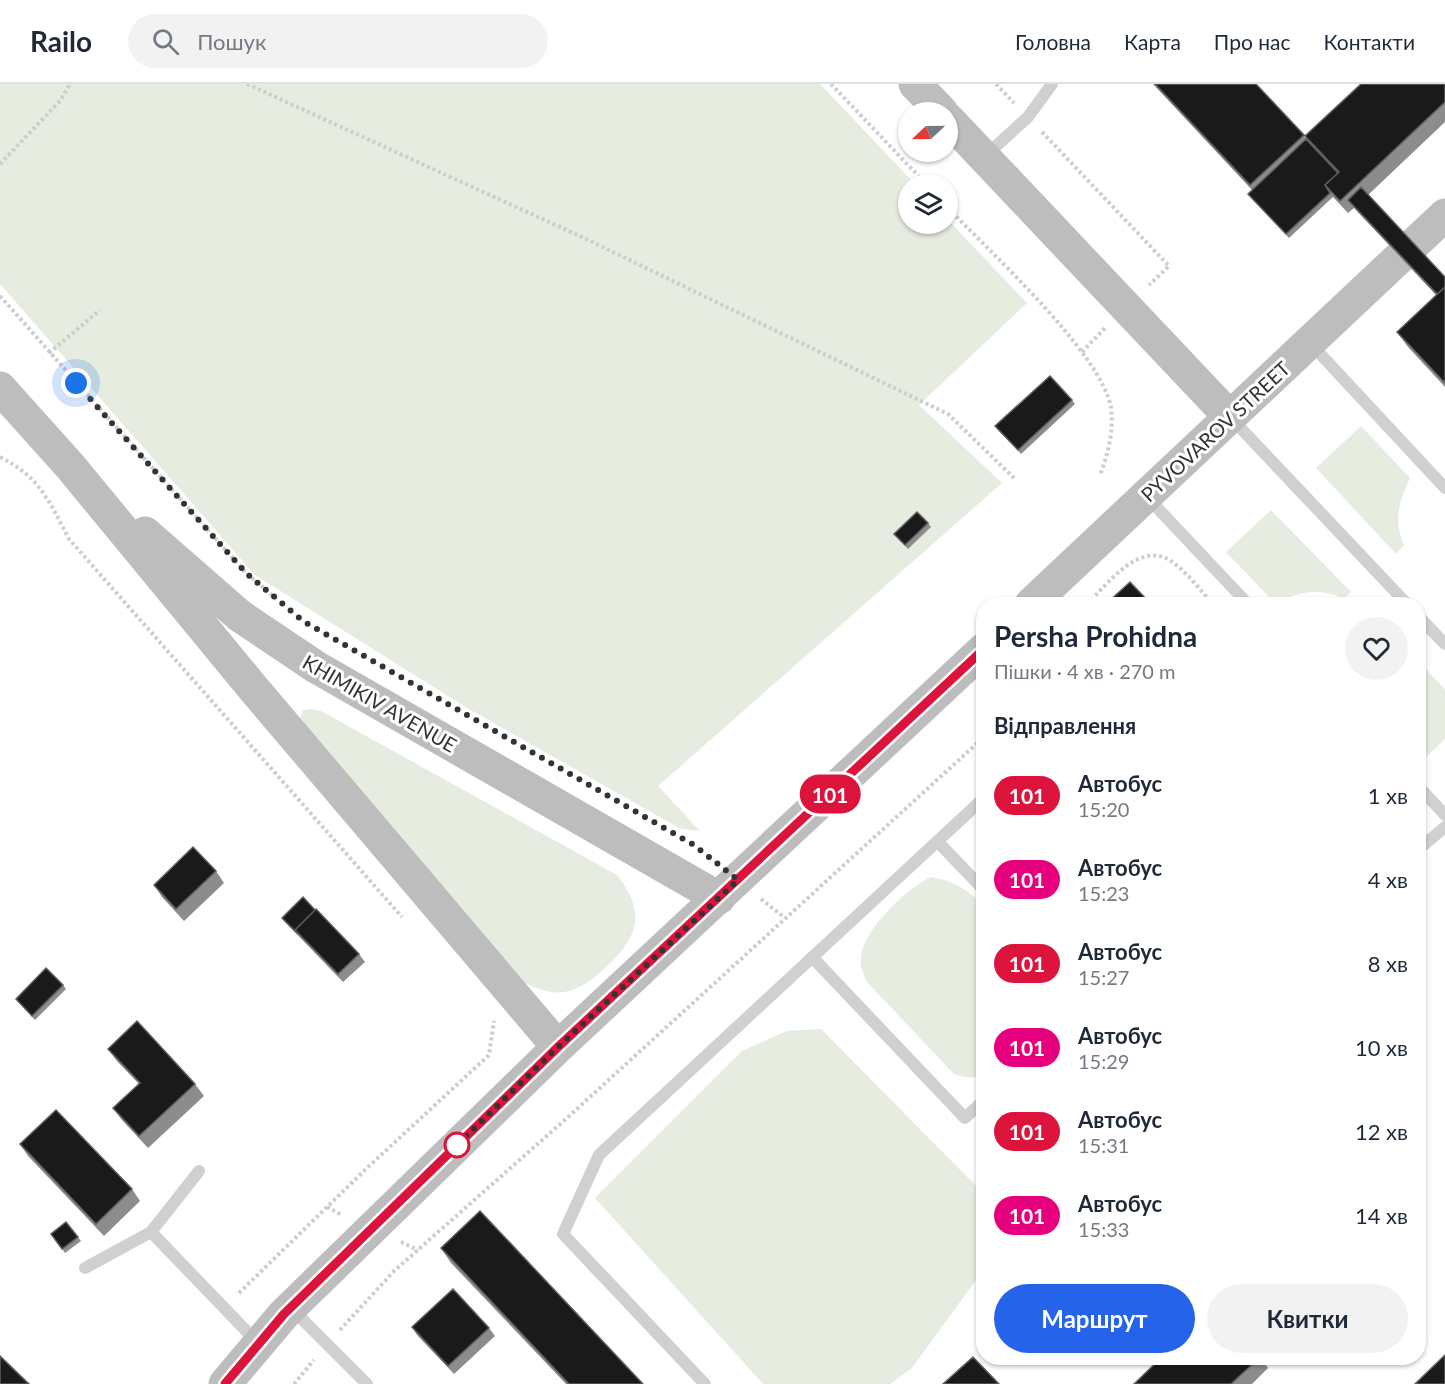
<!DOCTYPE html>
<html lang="uk">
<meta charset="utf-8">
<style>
body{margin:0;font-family:Lato,sans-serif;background:#f2f2f3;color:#1f2937;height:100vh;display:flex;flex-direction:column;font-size:22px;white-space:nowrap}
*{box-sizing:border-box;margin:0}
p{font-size:20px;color:#747a83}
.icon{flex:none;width:33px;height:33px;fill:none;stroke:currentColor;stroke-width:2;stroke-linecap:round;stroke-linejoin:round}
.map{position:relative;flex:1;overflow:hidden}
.panel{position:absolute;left:976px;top:513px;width:450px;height:768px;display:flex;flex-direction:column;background:#fff;border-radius:24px;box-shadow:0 2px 4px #0004}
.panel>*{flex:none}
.badge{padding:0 12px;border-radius:20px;font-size:21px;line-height:39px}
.needle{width:39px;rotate:248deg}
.fabs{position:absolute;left:898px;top:18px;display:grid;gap:12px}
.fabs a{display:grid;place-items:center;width:60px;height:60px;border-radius:50%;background:#fff;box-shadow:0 2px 4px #0004;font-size:30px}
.you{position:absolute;width:30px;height:30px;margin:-15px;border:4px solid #fff;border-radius:50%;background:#1a73e8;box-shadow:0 0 0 9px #1a73e833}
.map>.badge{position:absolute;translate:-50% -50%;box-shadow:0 0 0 3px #fff}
h2{padding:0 18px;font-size:22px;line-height:54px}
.round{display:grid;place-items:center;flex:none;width:63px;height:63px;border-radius:32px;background:#f2f2f3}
.overview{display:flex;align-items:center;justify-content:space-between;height:102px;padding:0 18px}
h1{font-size:28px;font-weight:700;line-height:45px}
.cta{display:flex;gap:12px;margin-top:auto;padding:12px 18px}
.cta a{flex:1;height:69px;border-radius:36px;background:#2563eb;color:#fff;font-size:24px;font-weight:700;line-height:69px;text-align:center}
.cta a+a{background:#f2f2f3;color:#1f2937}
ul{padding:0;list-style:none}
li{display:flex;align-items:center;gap:18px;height:84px;padding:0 18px}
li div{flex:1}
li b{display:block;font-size:22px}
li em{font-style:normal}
li .badge{min-width:66px;font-weight:700;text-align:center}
header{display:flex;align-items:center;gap:36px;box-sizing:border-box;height:84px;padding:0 30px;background:#fff;border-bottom:2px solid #e0e1e3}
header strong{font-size:28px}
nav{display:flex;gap:33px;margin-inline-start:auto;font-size:21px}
.search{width:420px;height:54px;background:#f2f2f3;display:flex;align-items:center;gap:15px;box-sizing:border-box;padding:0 21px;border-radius:33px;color:#747a83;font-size:22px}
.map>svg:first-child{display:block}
.green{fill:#e6ecdf}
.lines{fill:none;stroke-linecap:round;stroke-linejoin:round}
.path{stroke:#cdcdcd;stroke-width:4;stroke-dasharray:3 3;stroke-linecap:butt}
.lane{stroke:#d0d0d0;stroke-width:12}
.secondary{stroke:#bdbdbd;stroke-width:33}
.wall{fill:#8c8c8c}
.building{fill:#1a1a1a;stroke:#5f5f5f;stroke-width:1.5}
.line-casing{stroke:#fff;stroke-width:14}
.line{stroke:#dc143c;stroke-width:9}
.walk{stroke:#333;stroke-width:6;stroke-dasharray:0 10.8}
.stop-dot{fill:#fff;stroke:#dc143c;stroke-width:3}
.labels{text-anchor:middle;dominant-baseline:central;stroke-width:6;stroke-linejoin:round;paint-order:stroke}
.street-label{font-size:20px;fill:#333;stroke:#fff}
</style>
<header>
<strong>Railo</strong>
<div class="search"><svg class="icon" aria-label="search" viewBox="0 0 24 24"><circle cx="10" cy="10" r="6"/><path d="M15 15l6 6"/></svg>Пошук</div>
<nav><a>Головна</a><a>Карта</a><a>Про нас</a><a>Контакти</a></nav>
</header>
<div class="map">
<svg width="1445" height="1300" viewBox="0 0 1445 1300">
<rect width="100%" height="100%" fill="#fff"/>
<path class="green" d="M0,0h820l95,100h-6v40h39v-4l79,83 -108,102 83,78 -344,303 42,45 -19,-2 -214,-121 -212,-133 -255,-291z
M1361,342l49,52c-11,23 -17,43 -6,67l-8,9 -80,-86z
M1271,426l80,82 -7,7c-24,-12 -45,-7 -69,4l-49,-51z
M1419,578l26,27v50l-20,19 -6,-7z
M311,625l10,2 296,164c29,37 22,61 -10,91 -27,26 -47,35 -82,17l-226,-261 4,-12z
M931,793c23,4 38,13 53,30v171l-19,-1 -11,-3 -88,-93c-1,-5 -5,-12 -5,-17 -3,-31 45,-75 70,-87z
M821,945l163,165v75l-72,99 -22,16h-127l-168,-186 147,-147 45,-20z"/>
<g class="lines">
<path class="path" d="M247,0l337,154 364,176 67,65
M831,0l95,100
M996,0l18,19
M1042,48l127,134 -20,19
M0,80l60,-63 10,-17
M948,124c40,42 155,147 163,200 3,23 -3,46 -11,67
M0,212l246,277 33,28
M1082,268l23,-24
M49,269l51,-43
M0,373c40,20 49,44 69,82l333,378
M1087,520c21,-20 55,-68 88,-40 14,11 26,27 38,40
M761,815l24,19
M327,1123l15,8
M401,1158l17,8
M239,1209l128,-125 122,-113 5,-34
M340,1246l54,-59 173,-153 417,-381
M294,1300l20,-24"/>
<path class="lane" d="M985,72l43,-39 24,-33
M1310,259l135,145
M1231,334l176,186
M1146,412l102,108
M1419,533l26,27
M1419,703l26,28
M937,757l47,49
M1419,765l26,-22
M812,873l153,161 19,-18
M199,1087l-48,61 108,112
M85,1184l66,-36
M291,1224l76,76
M705,1300l-142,-150 36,-79 385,-357"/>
<path class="secondary" d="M915,0l27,28
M948,35l282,298
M1413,161l32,-30
M0,304l70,78 183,222 305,359
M145,449l95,83 76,51 403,231
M1031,520l369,-347
M225,1300l59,-70 274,-267 426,-398"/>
</g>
<path class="wall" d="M1153,0h103l53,58 -4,-6 140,-52v38l-77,73 77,82v110l-37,-40 -11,-15 39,-37 -82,-87 -6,5 -15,-16 -44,41 -38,-40 -3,-4 4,-4z
M1072,316l3,4 -54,50 -26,-28z
M928,439l3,4 -23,22 -14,-15z
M216,787l8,12 -40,38 -22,-24 -8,-12z
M282,834l77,36 6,8 -22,20 -58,-60z
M63,901l3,4 -31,31 -19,-21z
M108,965l87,35 9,12 -56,52 -26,-28 -9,-12 26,-24 -22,-23z
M20,1060l112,45 8,12 -36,35 -76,-80z
M66,1138l15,19 -16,12 -14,-19z
M441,1164l202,136h-77l-115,-121z
M412,1243l77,1 6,8 -41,38 -37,-39z
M1161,1274h100l7,10 -16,16h-118z
M1290,1274h13l-7,6z"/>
<path class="building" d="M1155,0h101l48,51 -54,50z
M1361,0h84v18l-105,99 -15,-16 14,-13 -34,-36z
M1306,55l32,34 -13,12 5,8 -44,41 -38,-40z
M1361,103l84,90v10l-8,7 -89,-94z
M1445,203v96l-48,-51z
M1050,292l22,24 -54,50 -23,-24z
M917,428l11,11 -23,22 -11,-11z
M1130,498l21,22h-45z
M193,763l23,24 -40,38 -22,-24z
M303,813l12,13 -20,20 3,4 -16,-16z
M316,825l43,45 -21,20 -43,-44z
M46,884l17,17 -31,31 -16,-17z
M137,937l58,63 -56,52 -26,-28 27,-25 -32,-34z
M56,1026l76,79 -36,35 -76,-80z
M480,1127l163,173h-74l-128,-136z
M66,1138l12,15 -16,12 -11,-15z
M453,1205l36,39 -41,38 -36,-39z
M1445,1271v29h-30z
M0,1272l29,28h-29z
M973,1273l26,27h-56z
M1161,1274h98l-28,26h-97z"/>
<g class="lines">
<g class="line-casing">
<path id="line" d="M225,1300l59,-70 274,-267 426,-398"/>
</g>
<use href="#line" class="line"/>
<path class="walk" d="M76,299l170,190 57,48 391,224 44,35 -180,167 -103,100 2,-2"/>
</g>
<circle class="stop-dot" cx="457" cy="1061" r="12"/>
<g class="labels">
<g class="street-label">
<text transform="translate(1215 347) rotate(-43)">PYVOVAROV STREET</text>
<text transform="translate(380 619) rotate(30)">KHIMIKIV AVENUE</text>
</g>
</g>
</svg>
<div class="fabs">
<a><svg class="needle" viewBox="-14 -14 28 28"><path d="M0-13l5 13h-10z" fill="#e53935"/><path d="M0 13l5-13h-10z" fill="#747a83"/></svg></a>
<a><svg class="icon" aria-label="layers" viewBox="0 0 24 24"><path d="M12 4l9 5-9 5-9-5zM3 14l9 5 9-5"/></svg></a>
</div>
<div class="you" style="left:76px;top:299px"></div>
<b class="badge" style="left:830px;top:710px;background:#dc143c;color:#fff">101</b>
<section class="panel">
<div class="overview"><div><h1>Persha Prohidna</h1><p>Пішки · 4 хв · 270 m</p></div><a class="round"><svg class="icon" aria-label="heart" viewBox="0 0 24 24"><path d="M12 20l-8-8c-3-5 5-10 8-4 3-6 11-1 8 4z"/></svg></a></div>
<h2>Відправлення</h2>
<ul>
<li><span class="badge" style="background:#dc143c;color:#fff">101</span><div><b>Автобус</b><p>15:20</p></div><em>1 хв</em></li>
<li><span class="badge" style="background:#e6007e;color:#fff">101</span><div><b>Автобус</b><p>15:23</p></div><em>4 хв</em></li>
<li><span class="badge" style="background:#dc143c;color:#fff">101</span><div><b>Автобус</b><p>15:27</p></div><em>8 хв</em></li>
<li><span class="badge" style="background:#e6007e;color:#fff">101</span><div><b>Автобус</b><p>15:29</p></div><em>10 хв</em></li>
<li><span class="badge" style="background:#dc143c;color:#fff">101</span><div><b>Автобус</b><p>15:31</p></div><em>12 хв</em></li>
<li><span class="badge" style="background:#e6007e;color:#fff">101</span><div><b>Автобус</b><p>15:33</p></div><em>14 хв</em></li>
</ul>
<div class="cta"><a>Маршрут</a><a>Квитки</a></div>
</section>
</div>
